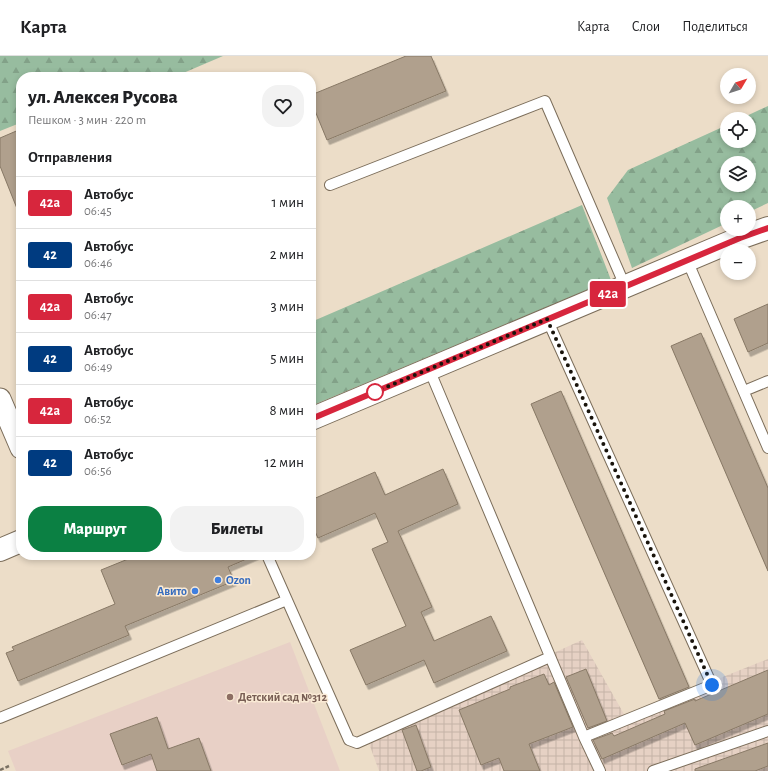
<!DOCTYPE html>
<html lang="ru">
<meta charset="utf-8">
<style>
body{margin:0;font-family:"Alegreya Sans",sans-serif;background:#f2f2f2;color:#202124;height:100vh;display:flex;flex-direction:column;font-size:15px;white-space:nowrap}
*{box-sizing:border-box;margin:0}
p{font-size:13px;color:#757577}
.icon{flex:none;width:22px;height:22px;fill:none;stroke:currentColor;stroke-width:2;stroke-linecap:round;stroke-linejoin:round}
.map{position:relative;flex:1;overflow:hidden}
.sheet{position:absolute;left:16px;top:16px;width:300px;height:488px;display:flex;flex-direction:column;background:#fff;border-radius:16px;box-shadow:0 2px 6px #0003}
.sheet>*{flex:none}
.badge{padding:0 8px;border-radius:3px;font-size:14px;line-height:26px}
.needle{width:26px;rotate:51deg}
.fabs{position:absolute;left:720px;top:12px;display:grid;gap:8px}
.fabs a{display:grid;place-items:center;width:36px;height:36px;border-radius:50%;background:#fff;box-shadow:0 2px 6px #0003;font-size:20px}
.you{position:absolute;width:20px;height:20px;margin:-10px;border:3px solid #fff;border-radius:50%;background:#1a73e8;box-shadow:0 0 0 6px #1a73e833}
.map>.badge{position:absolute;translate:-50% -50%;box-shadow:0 0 0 2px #fff}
h2{padding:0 12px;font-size:15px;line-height:36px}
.round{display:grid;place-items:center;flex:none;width:42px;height:42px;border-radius:16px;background:#f2f2f2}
.overview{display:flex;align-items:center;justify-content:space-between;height:68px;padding:0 12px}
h1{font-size:19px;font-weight:800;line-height:30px}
.button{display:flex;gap:8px;margin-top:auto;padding:8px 12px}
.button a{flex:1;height:46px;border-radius:16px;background:#0b8043;color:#fff;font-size:16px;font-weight:800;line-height:46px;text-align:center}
.button a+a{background:#f2f2f2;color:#202124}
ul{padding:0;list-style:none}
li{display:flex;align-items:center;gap:12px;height:52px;padding:0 12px;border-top:1px solid #e0e0e0}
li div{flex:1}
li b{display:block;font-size:15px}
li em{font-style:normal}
li .badge{min-width:44px;font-weight:700;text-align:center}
header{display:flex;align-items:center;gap:24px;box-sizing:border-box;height:56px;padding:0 20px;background:#fff;border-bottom:1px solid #e0e0e0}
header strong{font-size:19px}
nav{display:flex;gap:22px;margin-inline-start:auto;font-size:14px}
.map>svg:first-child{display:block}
.industrial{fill:url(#industrial-grid)}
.education{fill:#e8d0c6}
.forest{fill:url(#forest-firs);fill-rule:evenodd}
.building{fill:#b0a08d;stroke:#887966;filter:url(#shadow)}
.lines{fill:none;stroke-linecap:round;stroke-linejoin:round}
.service-casing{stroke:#7b6d5a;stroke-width:12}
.minor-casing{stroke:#7b6d5a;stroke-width:23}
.tertiary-casing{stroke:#7b6d5a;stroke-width:24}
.path{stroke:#7a7163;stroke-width:2.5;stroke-dasharray:4 2;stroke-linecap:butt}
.service{stroke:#fff;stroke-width:10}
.minor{stroke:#fff;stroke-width:21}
.tertiary{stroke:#fff;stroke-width:22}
.line-casing{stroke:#fff;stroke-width:9}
.line{stroke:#d7263d;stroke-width:6}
.walk{stroke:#19140c;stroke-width:4;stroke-dasharray:0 7.2}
.stop-dot{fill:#fff;stroke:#d7263d;stroke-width:2}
.shop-dot{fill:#3f7fe0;stroke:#faead5;stroke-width:1.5}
.education-dot{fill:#8d6e63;stroke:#faead5;stroke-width:1.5}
.labels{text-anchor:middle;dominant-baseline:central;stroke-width:3;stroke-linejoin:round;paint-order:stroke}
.shop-label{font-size:12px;font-weight:bold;fill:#366cbe;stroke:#faead5;text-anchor:start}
.education-label{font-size:12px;font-weight:bold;fill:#785e54;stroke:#faead5;text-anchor:start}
</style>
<header>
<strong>Карта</strong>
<nav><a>Карта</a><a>Слои</a><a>Поделиться</a></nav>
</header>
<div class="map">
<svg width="768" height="715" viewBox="0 0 768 715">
<defs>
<pattern id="industrial-grid" width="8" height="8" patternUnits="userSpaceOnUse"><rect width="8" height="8" fill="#e6d1c4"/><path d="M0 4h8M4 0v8" fill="none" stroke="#c5b3a7"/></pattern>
<pattern id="forest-firs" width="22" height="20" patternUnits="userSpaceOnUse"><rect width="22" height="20" fill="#97bc9f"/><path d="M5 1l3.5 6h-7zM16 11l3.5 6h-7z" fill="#82a188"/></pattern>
<filter id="shadow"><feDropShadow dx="2.5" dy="4.5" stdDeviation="0" flood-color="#0004"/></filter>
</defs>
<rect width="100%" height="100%" fill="#ecddc8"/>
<path class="industrial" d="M582,584l43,76 143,-57v112h-389l-12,-33z"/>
<path class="education" d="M290,586l50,129h-324l-8,-20z"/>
<path class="forest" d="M0,0h223l-49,21h-153v47l-1,-1 -20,8z
M768,50v97l-19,9v-5h-22v16l-95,45 -25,-70 21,-28 99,-45v16h22v-22h-9zM727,107h22v22h-22z
M582,149l29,75 -300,126v-84z"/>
<path class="building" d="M406,0h25l15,35 -119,49 -16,-39v-6z
M21,73v87h-1l-20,-50v-28z
M768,248v39l-20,9 -14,-33z
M701,277l67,155v83l-97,-225z
M561,335l128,296 -30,12 -128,-295z
M443,413l15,35 -60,27 34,76 -11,5 13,29 57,-25 16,35 -73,32 -10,-23 -58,25 -16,-35 56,-24 -34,-77 16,-7 -13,-29 -57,25 -7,-15v-23l64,-28 10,23z
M138,499h118l-28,12 6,14 -109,45 4,9 -111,46 -12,-28 8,-3 -2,-3 103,-43 -14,-34z
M586,613l21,52 -19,7 -22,-51z
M768,614v44l-73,31 -10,-22 -83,36 -9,-19 19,-7 2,3 51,-22 -1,-3 31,-12v2z
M544,618l5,11 5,-3 19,45 -44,17 11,27h-36l-5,-13 -18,7 -22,-55 51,-21v-2z
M157,661l11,32 31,-11 12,33h-54l-6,-17 -29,11 -12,-31z
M416,669l15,42 -10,4h-4l-15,-41z
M768,687v23l-13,5h-60v-2z"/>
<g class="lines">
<g class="service-casing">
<path id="service" d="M330,129l215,-84 80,185
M687,204l81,188
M429,313l155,368 128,-52 -165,-366
M744,335l24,-10
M267,499l82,185 8,3 193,-86
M0,662l287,-118
M584,681l16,34
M653,715l115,-40"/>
</g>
<g class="minor-casing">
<path id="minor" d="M0,343l21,49"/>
</g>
<g class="tertiary-casing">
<path id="tertiary" d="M311,363l429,-181 28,-10
M0,494l21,-9"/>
</g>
<path class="path" d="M0,714l9,-4"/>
<use href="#service" class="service"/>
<use href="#minor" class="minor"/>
<use href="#tertiary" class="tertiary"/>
</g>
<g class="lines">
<g class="line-casing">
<path id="line" d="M311,363l429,-181 28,-10"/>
</g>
<use href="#line" class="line"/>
<path class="walk" d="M375,336l172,-73 165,366"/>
</g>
<circle class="stop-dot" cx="375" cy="336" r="8"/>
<g class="shop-dot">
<circle cx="218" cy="524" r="4"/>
<circle cx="195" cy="535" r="4"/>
</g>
<circle class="education-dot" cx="230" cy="641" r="4"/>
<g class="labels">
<g class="shop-label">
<text x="226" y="524">Ozon</text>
<text x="187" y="535" text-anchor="end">Авито</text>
</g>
<g class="education-label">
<text x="238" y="641">Детский сад №312</text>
</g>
</g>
</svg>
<div class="fabs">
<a><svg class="needle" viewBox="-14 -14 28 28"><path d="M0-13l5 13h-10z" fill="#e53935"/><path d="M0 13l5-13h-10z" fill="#757577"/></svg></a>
<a><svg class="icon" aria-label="locate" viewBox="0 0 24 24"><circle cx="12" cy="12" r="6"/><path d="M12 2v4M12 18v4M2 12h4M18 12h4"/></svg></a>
<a><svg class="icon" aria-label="layers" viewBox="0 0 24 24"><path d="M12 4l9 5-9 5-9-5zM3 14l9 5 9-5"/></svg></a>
<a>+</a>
<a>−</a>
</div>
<div class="you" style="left:712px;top:629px"></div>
<b class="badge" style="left:608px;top:238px;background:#d7263d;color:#fff">42a</b>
<section class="sheet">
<div class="overview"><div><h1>ул. Алексея Русова</h1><p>Пешком · 3 мин · 220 m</p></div><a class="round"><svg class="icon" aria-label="heart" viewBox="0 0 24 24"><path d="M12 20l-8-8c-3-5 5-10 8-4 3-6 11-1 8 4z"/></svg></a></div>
<h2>Отправления</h2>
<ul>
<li><span class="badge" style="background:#d7263d;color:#fff">42a</span><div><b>Автобус</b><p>06:45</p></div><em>1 мин</em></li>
<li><span class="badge" style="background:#003b80;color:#fff">42</span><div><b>Автобус</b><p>06:46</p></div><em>2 мин</em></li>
<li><span class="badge" style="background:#d7263d;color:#fff">42a</span><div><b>Автобус</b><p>06:47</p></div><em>3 мин</em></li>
<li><span class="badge" style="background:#003b80;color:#fff">42</span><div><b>Автобус</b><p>06:49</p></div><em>5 мин</em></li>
<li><span class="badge" style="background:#d7263d;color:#fff">42a</span><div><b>Автобус</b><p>06:52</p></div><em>8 мин</em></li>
<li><span class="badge" style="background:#003b80;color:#fff">42</span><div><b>Автобус</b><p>06:56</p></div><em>12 мин</em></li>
</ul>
<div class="button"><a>Маршрут</a><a>Билеты</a></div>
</section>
</div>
